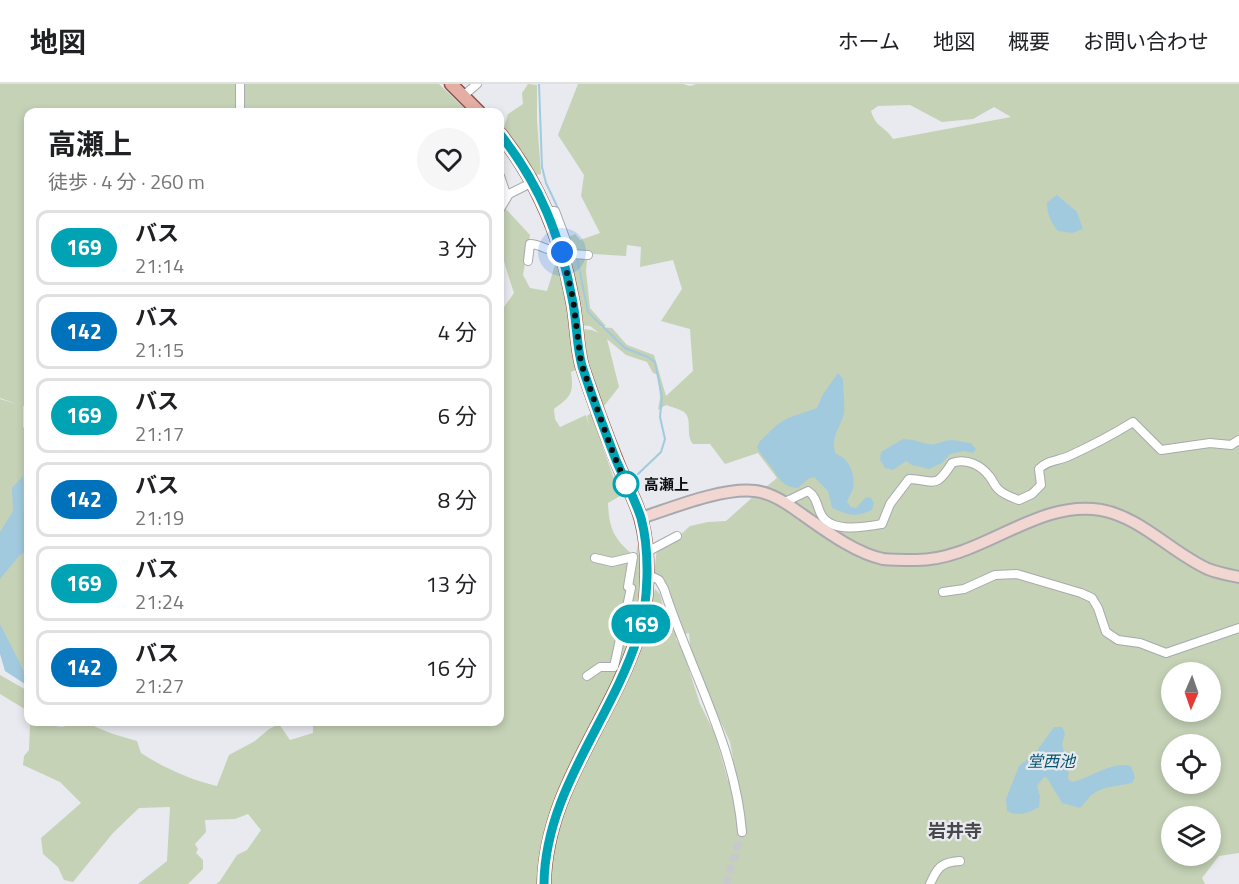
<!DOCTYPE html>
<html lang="ja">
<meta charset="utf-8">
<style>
body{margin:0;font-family:"Titillium Web","Noto Sans JP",sans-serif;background:#f6f6f6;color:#202124;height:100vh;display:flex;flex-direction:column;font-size:22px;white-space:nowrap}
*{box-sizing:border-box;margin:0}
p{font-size:20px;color:#757577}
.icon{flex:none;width:33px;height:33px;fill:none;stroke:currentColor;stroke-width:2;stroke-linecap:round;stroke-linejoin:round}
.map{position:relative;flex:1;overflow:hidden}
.side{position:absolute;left:24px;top:24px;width:480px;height:618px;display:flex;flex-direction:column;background:#fff;border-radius:12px;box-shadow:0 3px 9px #0003}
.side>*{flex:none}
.badge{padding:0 12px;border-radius:20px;font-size:21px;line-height:39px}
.needle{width:39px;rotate:182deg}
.fabs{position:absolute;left:1161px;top:578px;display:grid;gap:12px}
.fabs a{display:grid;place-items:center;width:60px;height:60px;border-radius:50%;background:#fff;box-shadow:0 3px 9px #0003;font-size:30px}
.you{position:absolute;width:30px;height:30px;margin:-15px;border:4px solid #fff;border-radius:50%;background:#1a73e8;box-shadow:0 0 0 9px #1a73e833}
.map>.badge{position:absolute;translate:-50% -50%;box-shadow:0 0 0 3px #fff}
.round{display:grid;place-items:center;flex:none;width:63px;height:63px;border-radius:32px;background:#f6f6f6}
.headline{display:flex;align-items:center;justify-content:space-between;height:102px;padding:0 24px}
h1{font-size:28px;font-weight:700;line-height:45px}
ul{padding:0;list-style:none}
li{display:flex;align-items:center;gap:18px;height:75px;margin:0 12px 9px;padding:0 12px;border:3px solid #e0e0e0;border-radius:12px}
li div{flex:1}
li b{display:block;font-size:22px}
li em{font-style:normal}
li .badge{min-width:66px;font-weight:700;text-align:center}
header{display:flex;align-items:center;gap:36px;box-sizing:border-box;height:84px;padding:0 30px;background:#fff;border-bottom:2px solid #e0e0e0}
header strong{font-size:28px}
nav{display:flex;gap:33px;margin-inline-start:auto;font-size:21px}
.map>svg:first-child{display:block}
.green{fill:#c5d2b6;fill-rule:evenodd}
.water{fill:#a2cadf}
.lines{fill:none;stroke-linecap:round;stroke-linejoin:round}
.stream{stroke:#a2cadf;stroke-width:2}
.street-tunnel{stroke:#c7c9cd;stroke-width:8;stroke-dasharray:8 4;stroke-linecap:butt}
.street-casing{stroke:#a8a9ae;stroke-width:10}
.secondary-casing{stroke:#a8a9ae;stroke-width:14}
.primary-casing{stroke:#8d5348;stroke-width:15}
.street{stroke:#fff;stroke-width:8}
.secondary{stroke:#f2d6d1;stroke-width:10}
.primary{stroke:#e5aea4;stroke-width:12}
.line-casing{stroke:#fff;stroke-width:14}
.line{stroke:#00a3b4;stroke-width:9}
.walk{stroke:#0c0d0e;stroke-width:6;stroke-dasharray:0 10.8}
.stop-dot{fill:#fff;stroke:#00a3b4;stroke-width:3}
.labels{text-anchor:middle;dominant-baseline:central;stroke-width:4.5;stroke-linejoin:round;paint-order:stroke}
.stop-label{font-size:15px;font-weight:bold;fill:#0c0d0e;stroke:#e8eaef;text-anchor:start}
.water-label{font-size:16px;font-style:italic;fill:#045470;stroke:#e8eaef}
.quarter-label{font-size:18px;font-weight:bold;fill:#48494d;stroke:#e8eaef}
</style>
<header>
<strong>地図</strong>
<nav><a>ホーム</a><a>地図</a><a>概要</a><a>お問い合わせ</a></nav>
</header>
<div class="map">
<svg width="1239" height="800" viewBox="0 0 1239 800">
<rect width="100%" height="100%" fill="#e8eaef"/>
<path class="green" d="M0,0h439l29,28h-440v292l-5,2v21l5,6v241l-4,-3 -24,-44v-228l17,5 -17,-6z
M528,0l9,1v35l4,54 -5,1 -33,-45 5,-16 15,-10 -1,-11z
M578,0h105l7,2 6,-2h543v769l-20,3 -17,22 3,6h-989l4,-3 17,-26 10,-5 14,-20 -13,-16 -13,5 -30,1 1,12 -11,12 3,5 -2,4 7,7v9l-15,15h-50l29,-23 3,-54 -31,1 -26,25 -40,49 -9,-2 -6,-13 -15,-13 -2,-16 40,-35 -21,-21 -37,-17 1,-9 5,-6 1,-25 3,-3 28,5 25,-4 27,11 24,7 4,12c23,15 50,27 76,33l12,-31 26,-14 14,-12 10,-5 11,16 23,-7v-11h187v-417l4,2 10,-14c-7,-22 -24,-67 -11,-87l27,29 -7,40 7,13 17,3 8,-26 4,-2 7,25 12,81 -7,3c3,21 0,25 -17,37l1,10 5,8 26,-12 3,12 -2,-11 4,-3 29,83 -12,7c1,24 5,35 24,51l-2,33 8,-43 3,35 -2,28 11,5 5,-23 5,5 3,12 13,27v6l7,12 17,53 15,30 13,47 5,-23 -3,-16 -30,-65 -10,-31 -1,-13 -7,2 -15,-50 -13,-12 3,-25 20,-10 13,-12 18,-4 18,-1 28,-25 -27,1 25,-4 4,2 21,-17 -19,-25 -33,11 -15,-20h-17c-8,-9 0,-25 -9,-32 -4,-3 -13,-5 -18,-7l-8,5 2,-12 -2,-23 -5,-2 -6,-11 -21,-7 -19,-16 12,48 -15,19c-16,-20 -17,-52 -22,-77l10,1 7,3 -9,-7 -11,-1 -14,-86 10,-5 5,6 20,-7 -19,-37 3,-21 -26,-40zM910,21l32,17 31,-3 21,-12 17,10 -118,22c-8,-13 -17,-11 -22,-28l7,-5zM627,161l14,2 -1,20 33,-7 9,29 -21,32 29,8 3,42 -27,25 -12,-41 -27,-10 -15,-17 -13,-1 7,-1 -16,-18 -4,-37 2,-21 5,4 33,2zM1172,588h38v39h-38zM1172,660h38v39h-38zM1172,732h38v39h-38z
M0,591l28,16v20l-28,-17z"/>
<path class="water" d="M1057,111l20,17 6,17 -11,4 -14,-2c-8,-10 -11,-17 -11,-29z
M838,289l5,6c0,11 2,23 1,34 -3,14 -15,26 -8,41 13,4 20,21 17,34 -1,5 -5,10 -6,14l4,5 5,1 10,-11 5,1 3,5 -2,7c-19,8 -22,5 -40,-2l-4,-17 -14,-14 -6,2 -10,9c-18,-1 -20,-13 -29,-24 -5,-6 -9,-10 -12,-17l3,-6 18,-17 10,-6 29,-10 6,-14z
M903,355c10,0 16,3 25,5 9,2 14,-4 24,-4 6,0 12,3 19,3l5,6 -3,4 -9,-2 -14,3 -8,9 -13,6 -17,-4 -6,-4 -13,9 -8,-2 -5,-8 1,-8z
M23,392l1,44 4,9v20l-9,7 -19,23v-47l13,-21 -1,-23z
M0,540l24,47 4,3v12l-23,-15 -5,-17z
M1054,643h8l3,6 -3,12 7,20 -1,14 4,3c20,-4 38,-21 59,-16l4,11 -3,6c-13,3 -28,3 -39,11 -5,3 -8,10 -13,14l-18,-5 -15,-25 -3,-1 -7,9 3,10 -1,11c-10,6 -22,10 -32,4l-1,-12 13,-33 17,-14z"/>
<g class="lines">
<path class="stream" d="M539,0l3,83 4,16 10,21 19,49
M577,174l11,54 37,36 23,9 7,5 7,35 -2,20 5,22 -4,13 -23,22"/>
<path class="street-tunnel" d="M726,800l16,-52"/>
<g class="street-casing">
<path id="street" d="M463,12l14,-12
M240,28v-28
M500,92l7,21
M500,125l9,-15 24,-12
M547,127h8l16,43 17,1
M528,177l2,-17c12,0 18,9 32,7
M785,418l23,-11c10,7 8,15 14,25 11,17 43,11 60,8l8,-20 19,-25c26,1 26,11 43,-16 15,-5 29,2 38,14 3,4 4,8 8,12 6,6 13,8 21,11l13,-6 9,-9 -2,-16c8,-9 19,-8 30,-13 22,-10 43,-21 64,-34l28,28 49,-7 21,2 8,-5
M645,469l32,-17
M647,490l12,6 5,9c26,81 71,156 78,243
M943,508l21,-3 31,-14 22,-1 64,19 11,5 6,10 8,24 12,8 22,3 26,10 73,-25
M587,592l13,-9h14l17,-79 -3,-1 5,-30 -21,5 -17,-4
M930,800c7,-16 11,-22 30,-23"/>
</g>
<g class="secondary-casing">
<path id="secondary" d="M641,434c31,-10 82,-31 114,-27 18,2 34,14 48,24 23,16 52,38 80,44 10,1 21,1 32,1 65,1 120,-61 186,-50 40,7 71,43 107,59 10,4 21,6 31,8"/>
</g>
<g class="primary-casing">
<path id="primary" d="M451,0l28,28
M500,50c39,49 61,103 72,164 5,22 4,46 10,68 11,33 23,66 36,98 7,18 18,36 23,55 9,32 8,85 -3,117 -28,86 -92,153 -94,248"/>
</g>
<use href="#street" class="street"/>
<use href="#secondary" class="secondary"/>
<use href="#primary" class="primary"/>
</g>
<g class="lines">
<g class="line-casing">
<path id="line" d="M500,50c40,51 60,101 72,164 5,22 4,46 10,68 10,31 22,63 34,94 8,19 19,39 25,58 9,33 8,85 -3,118 -27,85 -93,155 -94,248"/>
</g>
<use href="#line" class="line"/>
<path class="walk" d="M562,168l11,47 8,64 30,85 18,44 -3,-8"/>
</g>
<circle class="stop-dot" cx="626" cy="400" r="12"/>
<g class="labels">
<g class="stop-label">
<text x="644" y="400">高瀬上</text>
</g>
<g class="water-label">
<text x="1051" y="677">堂西池</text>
</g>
<g class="quarter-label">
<text x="955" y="746">岩井寺</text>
</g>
</g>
</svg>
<div class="fabs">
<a><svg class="needle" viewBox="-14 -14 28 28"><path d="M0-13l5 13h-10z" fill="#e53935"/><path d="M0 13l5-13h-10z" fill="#757577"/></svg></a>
<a><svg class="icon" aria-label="locate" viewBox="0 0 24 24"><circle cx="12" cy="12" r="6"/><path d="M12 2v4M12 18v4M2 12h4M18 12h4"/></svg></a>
<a><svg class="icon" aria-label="layers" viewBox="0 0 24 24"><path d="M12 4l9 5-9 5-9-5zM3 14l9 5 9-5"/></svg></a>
</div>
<div class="you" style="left:562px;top:168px"></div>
<b class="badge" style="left:641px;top:540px;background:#00a3b4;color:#fff">169</b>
<section class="side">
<div class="headline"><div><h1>高瀬上</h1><p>徒歩 · 4 分 · 260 m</p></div><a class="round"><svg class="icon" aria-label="heart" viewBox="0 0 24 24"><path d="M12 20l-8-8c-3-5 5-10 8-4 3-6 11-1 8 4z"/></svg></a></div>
<ul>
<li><span class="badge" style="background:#00a3b4;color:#fff">169</span><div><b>バス</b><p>21:14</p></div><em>3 分</em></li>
<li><span class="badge" style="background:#0072bc;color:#fff">142</span><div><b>バス</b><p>21:15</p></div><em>4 分</em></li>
<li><span class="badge" style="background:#00a3b4;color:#fff">169</span><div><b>バス</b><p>21:17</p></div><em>6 分</em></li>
<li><span class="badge" style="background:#0072bc;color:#fff">142</span><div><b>バス</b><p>21:19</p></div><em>8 分</em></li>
<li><span class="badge" style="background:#00a3b4;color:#fff">169</span><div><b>バス</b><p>21:24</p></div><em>13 分</em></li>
<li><span class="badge" style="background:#0072bc;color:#fff">142</span><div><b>バス</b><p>21:27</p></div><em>16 分</em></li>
</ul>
</section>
</div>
